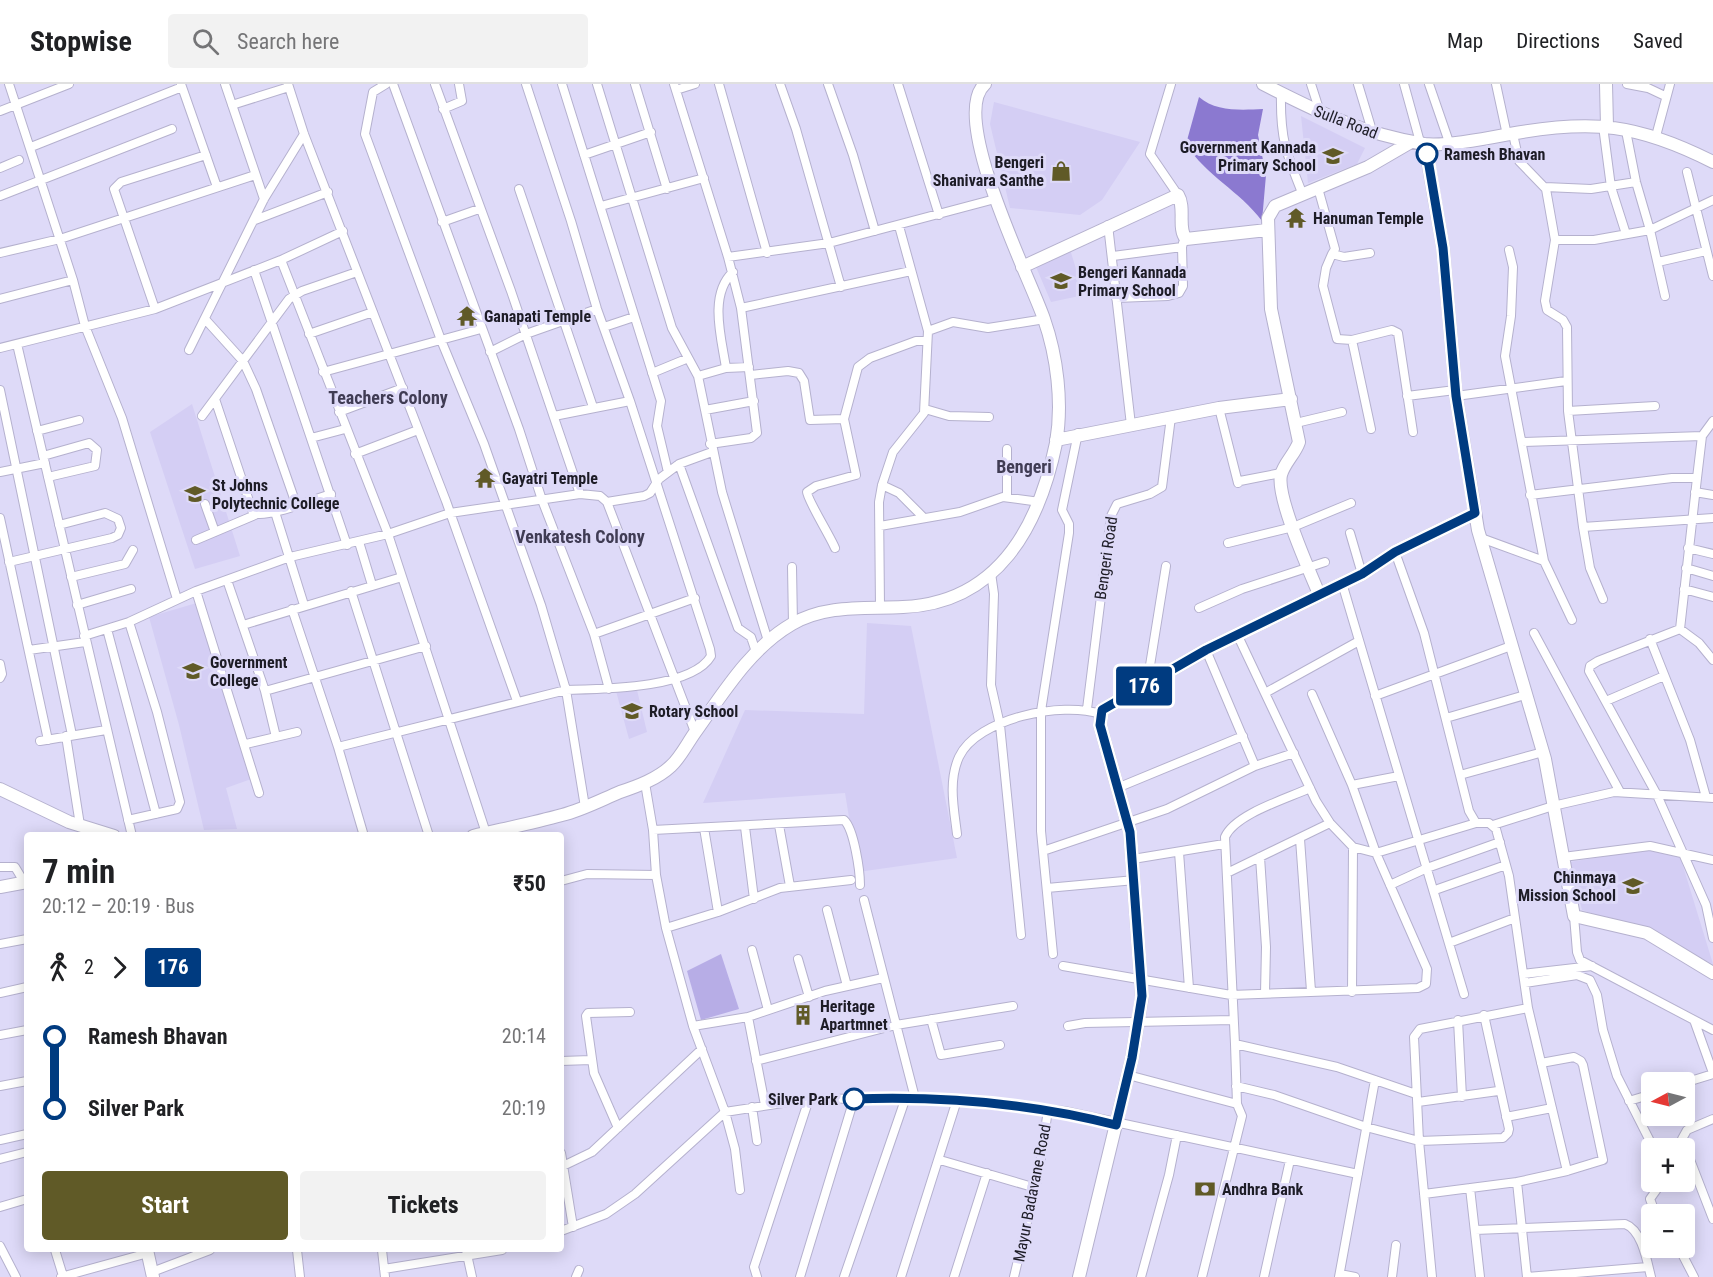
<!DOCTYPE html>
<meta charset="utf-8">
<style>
body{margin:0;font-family:"Roboto Condensed",sans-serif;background:#f2f2f2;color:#202124;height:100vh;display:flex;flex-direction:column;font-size:22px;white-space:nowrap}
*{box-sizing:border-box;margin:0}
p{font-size:20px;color:#757577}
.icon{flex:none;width:33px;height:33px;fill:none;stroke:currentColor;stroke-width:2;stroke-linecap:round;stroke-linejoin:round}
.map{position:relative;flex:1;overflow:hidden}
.side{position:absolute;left:24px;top:748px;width:540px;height:420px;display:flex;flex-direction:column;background:#fff;border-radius:6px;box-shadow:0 3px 15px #0003}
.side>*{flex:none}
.badge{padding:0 12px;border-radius:4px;font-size:21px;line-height:39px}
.needle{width:39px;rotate:263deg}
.tools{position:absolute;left:1641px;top:988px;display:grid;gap:12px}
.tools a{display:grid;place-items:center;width:54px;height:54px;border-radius:6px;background:#fff;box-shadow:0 3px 15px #0003;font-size:30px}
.map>.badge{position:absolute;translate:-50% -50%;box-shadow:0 0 0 3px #fff}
.legs{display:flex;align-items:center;gap:9px;height:66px;padding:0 18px;font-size:20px}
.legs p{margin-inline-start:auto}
.summary{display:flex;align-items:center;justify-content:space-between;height:102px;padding:0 18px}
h1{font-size:33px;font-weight:700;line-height:45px}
.primary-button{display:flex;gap:12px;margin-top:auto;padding:12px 18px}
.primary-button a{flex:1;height:69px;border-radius:6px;background:#605a27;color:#fff;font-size:24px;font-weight:700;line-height:69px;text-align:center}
.primary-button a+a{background:#f2f2f2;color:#202124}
ul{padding:0 18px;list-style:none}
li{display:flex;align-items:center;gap:21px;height:72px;font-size:22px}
li i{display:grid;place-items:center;width:9px;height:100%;margin:0 8px;background:currentColor}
li i::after{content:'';width:15px;height:15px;margin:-8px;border:4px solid;border-radius:50%;background:#fff}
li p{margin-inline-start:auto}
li:first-child i{background:linear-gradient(#0000 50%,currentColor 0)}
li:last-child i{background:linear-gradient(currentColor 50%,#0000 0)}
header{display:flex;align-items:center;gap:36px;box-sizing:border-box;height:84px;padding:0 30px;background:#fff;border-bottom:2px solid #e0e0e0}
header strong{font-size:28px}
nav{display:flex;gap:33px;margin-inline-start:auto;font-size:21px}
.search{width:420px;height:54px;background:#f2f2f2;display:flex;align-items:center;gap:15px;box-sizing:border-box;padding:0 21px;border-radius:6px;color:#757577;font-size:22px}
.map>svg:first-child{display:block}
.built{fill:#d4cef4}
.green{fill:#b7ade6}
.water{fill:#8b79d0}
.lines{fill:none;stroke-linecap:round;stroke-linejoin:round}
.street-casing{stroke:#b5b1ce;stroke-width:10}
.secondary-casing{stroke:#b5b1ce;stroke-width:14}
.street{stroke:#fff;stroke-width:8}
.secondary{stroke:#fff;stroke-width:12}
.line-1-casing{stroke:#fff;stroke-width:14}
.line-1{stroke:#003b80;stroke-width:9}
.stop-1-dot{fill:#fff;stroke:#003b80;stroke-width:3}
.labels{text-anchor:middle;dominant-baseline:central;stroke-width:6;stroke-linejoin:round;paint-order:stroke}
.street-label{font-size:16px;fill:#1d1c26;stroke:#dedaf8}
.poi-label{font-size:16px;font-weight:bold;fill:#1d1c26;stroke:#dedaf8;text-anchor:start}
.stop-label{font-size:16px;font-weight:bold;fill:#1d1c26;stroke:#dedaf8;text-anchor:start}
.neighbourhood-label{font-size:18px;font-weight:bold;fill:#403c54;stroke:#dedaf8}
</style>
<header>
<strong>Stopwise</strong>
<div class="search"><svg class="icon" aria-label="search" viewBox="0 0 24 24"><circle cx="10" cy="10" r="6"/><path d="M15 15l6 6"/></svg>Search here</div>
<nav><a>Map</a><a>Directions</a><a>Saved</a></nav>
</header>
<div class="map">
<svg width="1713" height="1193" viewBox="0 0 1713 1193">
<rect width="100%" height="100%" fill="#dedaf8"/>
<path class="built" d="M994,18l146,40 -38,58 -22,15 -70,-7 -20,-84z
M1301,32l64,32 -8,16 -49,19z
M1069,162l15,49 -33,7 -15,-35z
M192,320l48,152 -45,13 -45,-137z
M200,518l54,176 -28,10 11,41 -33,1 -25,-105 -30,-108z
M867,539l44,3 46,232 -99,14 -13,-79 -142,10 42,-93 119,4z
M637,606l10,42 -18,7 -13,-48z
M1645,766l34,3 34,111 -80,-36 -51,-18 -12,-48z"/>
<path class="green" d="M721,870l18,55 -38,11 -14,-49z"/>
<path class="water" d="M1199,13c17,15 43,13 64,12l-5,26 8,40 -4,46c-22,-30 -56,-45 -76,-77z"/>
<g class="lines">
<g class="street-casing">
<path id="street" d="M9,0l64,196 12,46 37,92 55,181
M181,0l36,103
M225,0l39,115
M288,0l16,50 142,367 71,200
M386,0l-13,8 -8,42 76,206 43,104 57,161 25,85c35,-1 126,-1 145,-34l-1,-7 -80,-248 -33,-92 -26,-88 -45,-137
M393,0l126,345 23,71 52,134 15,55
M435,0l76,207 69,203
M562,0l99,317 -4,25 11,46
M597,0l75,244 26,48 24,116 46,149
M635,0l32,105
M674,0l54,173 101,-14 166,-44
M719,0l48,169
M780,0l16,45 45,158
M828,0l25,71 22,76
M898,0l41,131
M1171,0l-21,70 28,41
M1311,0l9,28
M1358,0l15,50
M1404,0l16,58
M1429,0l20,58
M1496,0l11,51
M1627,0l21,4 17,8
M676,6l19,-6
M1281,9c-1,46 5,60 22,102
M232,21l57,-18
M443,25l19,-8 -3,-17
M0,27l69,-27
M1603,42l8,61 15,47
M1513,50l6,27 27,28 9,51
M1656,52l14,-52
M31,63l151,-60
M584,71l67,-23
M0,84l19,-8
M1687,88l26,104
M1545,103l46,2 45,-7
M1318,104l17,61 -3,5 12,3 26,-4
M519,105l74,218
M0,112l172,-67
M601,122l103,-28
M255,136l73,-28
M442,138l37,-13
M1108,141l23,200
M899,142l29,105
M1509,166l4,17 -2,49 -6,40 39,205 28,59
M0,169l60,-14 195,-64
M1332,170l-6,14 -3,18 14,53 15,1 40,-10 6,3 15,99
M1113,172l69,-9 1,-4
M281,176l107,274 98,299
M1658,178l48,-11
M254,186l93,275
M1665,212l-15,-66 63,-30
M1116,214l52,-2 11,-3 4,-7 -1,-39
M0,215l73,-19
M741,224l170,-37
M155,225l-41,-120 7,-7 85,-27
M205,235l38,42 13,28 40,115
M604,243l30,-10
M309,250l64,-22
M1352,256l19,89
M17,260l115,492
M0,264l155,-39 126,-49 62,-29
M189,266l75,-151 40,-65
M490,268l36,-18 71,-25
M726,284c-4,-28 -18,-73 7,-96
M323,288l158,-43
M652,289l34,-14
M751,291l37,-4 11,2 5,8 6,39 34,-1
M698,292l28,-8 23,-1
M0,306l72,345
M1407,312l48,-6
M1456,312l110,-15
M215,315l38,114c14,6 61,-14 78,-19
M1219,324l19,75
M925,325l24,7 40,1
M705,326l49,-9
M1568,327l87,-5
M339,328l64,-24
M202,332l87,-117 13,-8 55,-19
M554,332l76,-15
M1296,339l46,-11
M37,347l42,-11
M311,354l34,-9
M1522,358l180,-6
M710,360l41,-6 6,-5 -16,-125 -13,-51
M355,370l63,-24
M43,372l46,-13 8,7 -2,16 -47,11
M679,380l59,164 13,9 5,15
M0,388l45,-9
M1697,394l-17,151 -82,32 -8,5 -1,5 68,124 49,110 7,33
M1240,397l41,-8
M882,401l17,8 24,24
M1695,408l18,3
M1530,411l142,-17h25l5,-42 11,-15
M1007,413v-48
M607,418l37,-6 6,-3 9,-14 20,-15 33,-12
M205,420l10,28
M275,428l29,93
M0,434l48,222
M880,442l80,-14 43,-15 37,5
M1583,443l130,-9
M1350,449l12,41
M1481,454l63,23
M196,456l59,-25
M359,458l13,43
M1228,459l65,-16 58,-24
M835,464c-5,-12 -28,-49 -28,-56l9,-6 40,-11 -12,-56 14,-52 12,-9 46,-17h10
M1688,464l25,6
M1395,468l29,81 45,178 7,12h13l7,6 13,47 19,132 39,163 -50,11 10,95 121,-10
M9,478l103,-24 6,-3 3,-7 -3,-9 -13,-6 -46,12
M792,483l1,57
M1686,484l27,8
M991,489l3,21 -3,91 9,40 21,210
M71,493l54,-13 8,-14
M227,496l38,111 11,46
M1342,499l122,411
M1684,505l29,8
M196,507l63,202
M351,507l78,245
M1603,515l-13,-31 -7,-41 -15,-116 -1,-84 -4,-7 -16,-10 -2,-9 10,-61h39l56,-10 -14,-48 -10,-51
M77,521l54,-16
M880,523l-1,-105 3,-17 11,-33 31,-39 4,-82 25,-9 35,6 57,-9
M1199,524l43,-19 83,-27
M292,525l46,138 26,89
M243,541l159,-48
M107,545l49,185
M1680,545l19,14 14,17
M1534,549l86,159
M594,550l101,-36
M1237,550l79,167 14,22 23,24 23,6 100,-30
M84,552l45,-14 67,-31 94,-34 98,-23 62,-21 130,-19 20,2 7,6 88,230
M1650,555l40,101 16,57
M29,566l56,-8
M1206,566l49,116 39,-13
M0,580l2,10 -2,4
M1147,600l19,-118
M265,607l161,-45
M1265,609l94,-52
M1375,612l136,-50
M1606,617l58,-25
M1087,625l24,-193 6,-12 33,-10 12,-7 9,-70
M1446,634l79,-23
M66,652l14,89
M40,657l66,-11
M246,660l51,-12
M338,663l228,-57 19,117
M1460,691l83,-23
M645,699l8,47 3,45 10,53 27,98 32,86 10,37 5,41
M1352,701l47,-9
M1117,704l126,-52
M1310,704c-24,11 -75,26 -85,49l10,207 102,23 79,27
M128,736l49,-11 3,-7 -23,-90 -28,-90
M779,741l11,61
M1493,741l60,-19 61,-14 99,6
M745,743l9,72
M704,744l14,84
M653,746l191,-10c10,9 16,51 16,65
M957,750c-3,-25 -9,-53 2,-77 18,-39 104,-56 141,-43
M1300,755l11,152
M1043,767l124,-42 88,-43
M1179,768l10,136
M1260,773l6,90 -1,46
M1563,773l87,-11 63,14
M1133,775l91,-15
M0,783h15l9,15
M1227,789l103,-50
M561,797l26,-7 69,1
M1390,801l37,-17 73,-26
M1047,804l88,-8
M1435,806l71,-25
M864,816l51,198
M827,826l20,76
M1574,832l3,36 3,8 133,70
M666,844l52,-16 62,-24 71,-8
M1449,859l66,-25
M0,860l27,-5
M752,866l16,60
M1053,870l-12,-123v-120l28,-178v-9l-7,-14 16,-77
M798,875l11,38
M1063,882l168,29 187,-7 8,-4 1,-15 -51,-116 -24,-68 -40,-91
M1523,890l69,-8
M1525,899l52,-8 13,5 7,15 6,35 14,46 37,73
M1352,908l1,-145
M0,909l27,-6
M748,933l17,88
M931,935l10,36 59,-10
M1458,936l4,77
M1694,936l19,53
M693,942l55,-9 77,-26 58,-13
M1068,942l17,-3 148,-3
M0,951l27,-5
M561,977l30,-1
M756,977l140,-36 117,-19
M1541,979l33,-6 7,4 2,4 20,95 -36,11
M1128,991l109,29
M1684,999l29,-9
M0,1002l27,-5
M1236,1002l38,9 92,32 53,14 84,-3 5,-5 1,-4 -25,-114
M1629,1017l23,-7
M1418,1018l80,-11
M752,1023l5,34
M1506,1033l46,-9
M1713,1035l-26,11 -5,9 31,80
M618,1044l-24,-55 -8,-57 2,-3 42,-1
M0,1056l27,-6
M561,1069l12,74
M0,1075l27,-7
M940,1076l96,28
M563,1082l29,-14 110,-103
M1470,1104l10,89
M1424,1110l93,-12
M0,1123l27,-8
M1656,1131l-6,-16 12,-17
M1475,1146l150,-6c17,6 22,37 26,53
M561,1147l45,-17 29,-20 90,-82 84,-13 106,-1 149,13 294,63
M0,1162l16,31
M1679,1164l15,29
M55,1166l8,26
M297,1166l3,27
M382,1166l3,27
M466,1166l6,27
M384,1185l118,-19
M152,1188l58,-22
M1340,1190l15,3
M61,1193l87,-24
M576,1193l3,-7
M757,1193l-3,-10 55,-168
M800,1193l54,-178
M844,1193l62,-180
M901,1193l56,-177
M954,1193l33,-104
M1014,1193l25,-106 9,-61
M1141,1193l28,-102 8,-40
M1202,1193l40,-161 -5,-12 -2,-60
M1264,1193l26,-117
M1339,1193l36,-197
M1392,1193l4,-32
M1432,1193l-13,-136 -5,-104 6,-8 108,-21"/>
</g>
<g class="secondary-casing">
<path id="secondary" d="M1263,0c57,29 97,49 161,60 21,3 65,-6 86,-10 83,-15 128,-10 203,28
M1606,0l1,42
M1425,60l18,104 13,148 22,134 67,229 29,157 73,17 66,40
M1022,183l156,-72c8,13 -1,33 8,44l81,-9
M1056,356l163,-32 72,-9
M1319,510c-10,-24 -43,-97 -38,-119 3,-12 14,-21 18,-33l-28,-133 -3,-91 7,-12 93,-39 43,-25
M0,705l69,33 45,14
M473,752c30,-7 60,-13 89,-21 20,-5 39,-15 58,-23 18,-6 37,-13 51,-26 9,-8 16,-22 23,-32 28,-39 55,-85 98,-110 35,-20 73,-15 111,-17 95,-4 136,-81 153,-164 7,-40 1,-87 -12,-124 -14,-41 -96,-203 -59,-235
M0,803l27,-5
M147,1166l6,27
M1079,1193l53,-219 10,-61 -12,-165 -30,-107 2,-15 104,-60 156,-76 33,-22 80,-39"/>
</g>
<use href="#street" class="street"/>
<use href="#secondary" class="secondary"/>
</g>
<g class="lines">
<g class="line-1-casing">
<path id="line-1" d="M854,1015c88,-3 177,4 262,26l16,-67 10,-62 -12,-164 -30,-107 2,-15 104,-60 156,-76 33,-22 80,-39 -19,-117 -13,-148 -16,-94"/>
</g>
<use href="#line-1" class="line-1"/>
</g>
<defs>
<g id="school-bare" transform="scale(1.62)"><path d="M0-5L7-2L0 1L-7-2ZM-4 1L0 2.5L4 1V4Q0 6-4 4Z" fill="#605a27" stroke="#dedaf8" stroke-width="2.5" paint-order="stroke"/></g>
<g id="shop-bare" transform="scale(1.62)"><path d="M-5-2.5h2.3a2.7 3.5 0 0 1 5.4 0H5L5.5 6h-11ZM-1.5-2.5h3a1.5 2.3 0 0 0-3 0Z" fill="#605a27" stroke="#dedaf8" stroke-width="2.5" paint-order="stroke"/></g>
<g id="temple-bare" transform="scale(1.62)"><path d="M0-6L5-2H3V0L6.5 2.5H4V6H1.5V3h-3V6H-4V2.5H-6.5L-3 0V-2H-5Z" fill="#605a27" stroke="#dedaf8" stroke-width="2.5" paint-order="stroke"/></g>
<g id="university-bare" transform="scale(1.62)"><path d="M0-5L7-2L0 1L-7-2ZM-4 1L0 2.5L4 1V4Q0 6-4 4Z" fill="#605a27" stroke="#dedaf8" stroke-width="2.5" paint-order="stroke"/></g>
<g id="building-bare" transform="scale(1.62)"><path d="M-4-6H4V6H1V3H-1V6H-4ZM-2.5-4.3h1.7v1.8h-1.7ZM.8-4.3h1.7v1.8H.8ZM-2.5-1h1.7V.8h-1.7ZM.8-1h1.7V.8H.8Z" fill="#605a27" stroke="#dedaf8" stroke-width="2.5" paint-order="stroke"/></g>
<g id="bank-bare" transform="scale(1.62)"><path d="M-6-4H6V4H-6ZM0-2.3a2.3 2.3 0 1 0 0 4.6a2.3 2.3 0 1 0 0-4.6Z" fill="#605a27" stroke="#dedaf8" stroke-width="2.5" paint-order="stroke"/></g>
</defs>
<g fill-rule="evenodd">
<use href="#school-bare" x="1333" y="72"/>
<use href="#shop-bare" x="1061" y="87"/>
<use href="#temple-bare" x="1296" y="134"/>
<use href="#school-bare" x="1061" y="197"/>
<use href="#temple-bare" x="467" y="232"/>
<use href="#temple-bare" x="485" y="394"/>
<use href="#university-bare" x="195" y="410"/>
<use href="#university-bare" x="193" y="587"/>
<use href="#school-bare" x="632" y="627"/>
<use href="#school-bare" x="1633" y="802"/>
<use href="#building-bare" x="803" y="931"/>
<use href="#bank-bare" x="1205" y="1105"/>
</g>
<g class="stop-1-dot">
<circle cx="1427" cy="70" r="10"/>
<circle cx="854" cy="1015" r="10"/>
</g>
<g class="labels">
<g class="street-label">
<text transform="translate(1346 38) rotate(21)">Sulla Road</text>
<text transform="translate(1106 474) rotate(-82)">Bengeri Road</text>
<text transform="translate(1032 1109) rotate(-79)">Mayur Badavane Road</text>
</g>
<g class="poi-label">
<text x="1316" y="63" text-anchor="end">Government Kannada<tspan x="1316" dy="18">Primary School</tspan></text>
<text x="1044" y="78" text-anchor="end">Bengeri<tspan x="1044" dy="18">Shanivara Santhe</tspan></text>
<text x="1313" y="134">Hanuman Temple</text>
<text x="1078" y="188">Bengeri Kannada<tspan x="1078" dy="18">Primary School</tspan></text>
<text x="484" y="232">Ganapati Temple</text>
<text x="502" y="394">Gayatri Temple</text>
<text x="212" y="401">St Johns<tspan x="212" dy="18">Polytechnic College</tspan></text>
<text x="210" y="578">Government<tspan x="210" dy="18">College</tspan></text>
<text x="649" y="627">Rotary School</text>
<text x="1616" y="793" text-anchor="end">Chinmaya<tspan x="1616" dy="18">Mission School</tspan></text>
<text x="820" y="922">Heritage<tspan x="820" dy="18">Apartmnet</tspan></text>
<text x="1222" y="1105">Andhra Bank</text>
</g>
<g class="stop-label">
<text x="1444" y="70">Ramesh Bhavan</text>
<text x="838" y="1015" text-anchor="end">Silver Park</text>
</g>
<g class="neighbourhood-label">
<text x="388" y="313">Teachers Colony</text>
<text x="1024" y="382">Bengeri</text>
<text x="580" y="452">Venkatesh Colony</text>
</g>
</g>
</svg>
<div class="tools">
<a><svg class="needle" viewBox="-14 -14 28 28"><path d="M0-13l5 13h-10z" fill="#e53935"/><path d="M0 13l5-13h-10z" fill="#757577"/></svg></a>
<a>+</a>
<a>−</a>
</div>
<b class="badge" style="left:1144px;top:602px;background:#003b80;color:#fff">176</b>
<section class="side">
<div class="summary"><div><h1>7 min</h1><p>20:12 – 20:19 · Bus</p></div><b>₹50</b></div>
<div class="legs"><svg class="icon" aria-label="walk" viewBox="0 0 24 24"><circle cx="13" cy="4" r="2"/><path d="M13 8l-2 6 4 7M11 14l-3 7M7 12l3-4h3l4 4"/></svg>2<svg class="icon" aria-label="forward" viewBox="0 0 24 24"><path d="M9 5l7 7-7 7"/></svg><b class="badge" style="background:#003b80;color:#fff">176</b></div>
<ul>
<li><i style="color:#003b80"></i><b>Ramesh Bhavan</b><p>20:14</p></li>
<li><i style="color:#003b80"></i><b>Silver Park</b><p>20:19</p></li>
</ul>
<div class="primary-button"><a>Start</a><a>Tickets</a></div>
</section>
</div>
